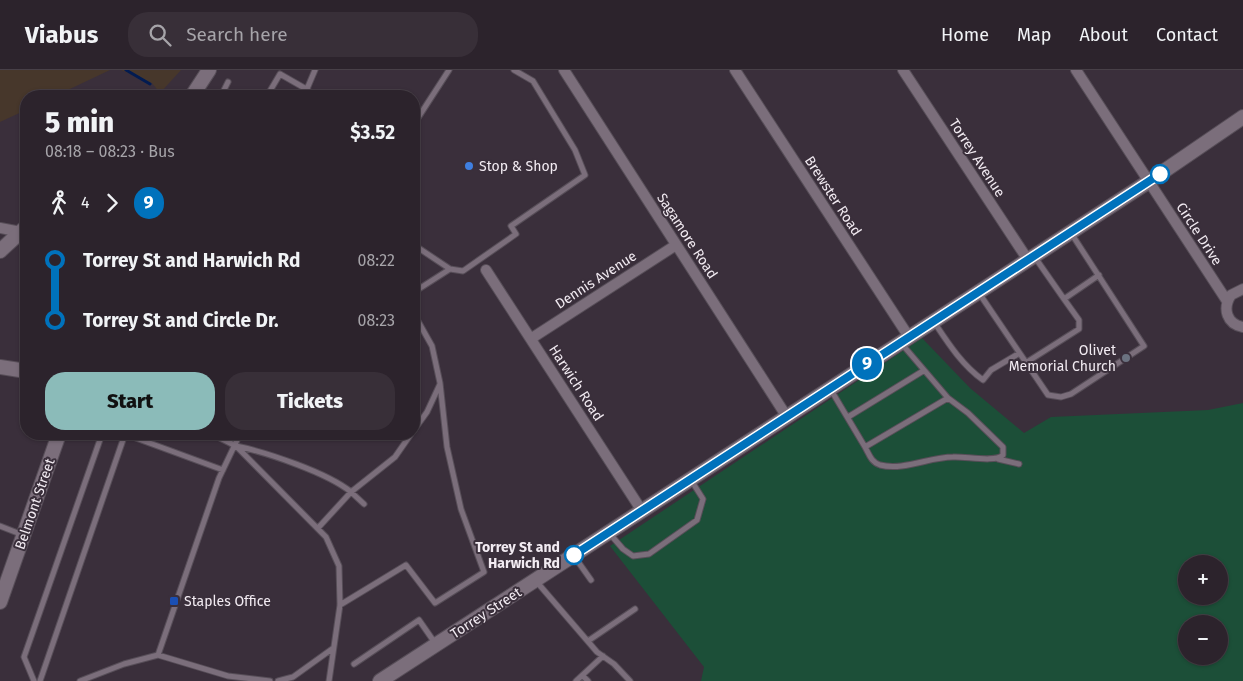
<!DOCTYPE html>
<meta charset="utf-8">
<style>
body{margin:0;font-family:"Fira Sans",sans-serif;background:#382f38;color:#f1f3f6;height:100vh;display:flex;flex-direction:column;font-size:19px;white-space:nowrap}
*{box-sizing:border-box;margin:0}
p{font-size:16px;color:#a6a4a9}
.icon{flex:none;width:28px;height:28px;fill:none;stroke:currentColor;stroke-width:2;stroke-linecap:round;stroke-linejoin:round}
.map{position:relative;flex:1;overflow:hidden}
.details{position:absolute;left:20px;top:20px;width:400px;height:350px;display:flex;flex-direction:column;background:#2c232c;border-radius:20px;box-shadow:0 1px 4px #0004,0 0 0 1px #484048}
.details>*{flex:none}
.badge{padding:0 10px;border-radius:16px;font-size:18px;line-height:32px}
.fabs{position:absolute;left:1178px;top:485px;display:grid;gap:10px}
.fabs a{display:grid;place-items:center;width:50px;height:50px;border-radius:50%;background:#2c232c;box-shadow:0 1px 4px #0004,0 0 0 1px #484048;font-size:25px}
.map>.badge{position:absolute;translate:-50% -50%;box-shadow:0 0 0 2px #fff}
.legs{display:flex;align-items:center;gap:8px;height:55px;padding:0 25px;font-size:16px}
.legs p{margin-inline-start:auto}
.overview{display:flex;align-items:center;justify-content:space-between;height:85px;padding:0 25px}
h1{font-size:28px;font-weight:800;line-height:38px}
.primary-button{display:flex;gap:10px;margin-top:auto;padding:10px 25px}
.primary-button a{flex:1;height:58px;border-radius:20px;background:#8bbbb9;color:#111;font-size:20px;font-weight:800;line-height:58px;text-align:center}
.primary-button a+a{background:#382f38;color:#f1f3f6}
ul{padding:0 25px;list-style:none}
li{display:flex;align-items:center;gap:18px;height:60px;font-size:19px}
li i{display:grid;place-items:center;width:8px;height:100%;margin:0 6px;background:currentColor}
li i::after{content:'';width:12px;height:12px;margin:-6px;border:4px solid;border-radius:50%;background:#2c232c}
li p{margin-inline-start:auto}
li:first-child i{background:linear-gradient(#0000 50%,currentColor 0)}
li:last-child i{background:linear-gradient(currentColor 50%,#0000 0)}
header{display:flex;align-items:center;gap:30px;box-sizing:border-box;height:70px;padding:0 25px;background:#2c232c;border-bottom:1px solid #484048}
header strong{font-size:24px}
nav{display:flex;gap:28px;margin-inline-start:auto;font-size:18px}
.search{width:350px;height:45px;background:#382f38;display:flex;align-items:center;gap:12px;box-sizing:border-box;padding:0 18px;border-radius:20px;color:#a6a4a9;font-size:19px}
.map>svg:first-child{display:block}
.education{fill:#47372b}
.green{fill:#1c4f38;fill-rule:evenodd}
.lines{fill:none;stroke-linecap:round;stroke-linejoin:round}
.stream{stroke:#021b51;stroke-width:3}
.lane-casing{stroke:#574e58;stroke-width:7}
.street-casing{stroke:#574e58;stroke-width:12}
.secondary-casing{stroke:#574e58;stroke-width:16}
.lane{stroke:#7b6e7b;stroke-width:5}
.street{stroke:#7b6e7b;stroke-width:10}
.secondary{stroke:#7b6e7b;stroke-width:14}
.line-1-casing{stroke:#fff;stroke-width:11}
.line-1{stroke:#0072bc;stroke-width:8}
.shop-dot{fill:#3f7fe0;stroke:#3a2f3b;stroke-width:2}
.stop-1-dot{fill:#fff;stroke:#0072bc;stroke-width:2.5}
.worship-dot{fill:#6b7280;stroke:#3a2f3b;stroke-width:2}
.transit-dot{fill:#1a4fb4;stroke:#3a2f3b;stroke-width:2}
.labels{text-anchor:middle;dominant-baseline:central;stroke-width:4;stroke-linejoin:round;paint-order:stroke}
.street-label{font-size:14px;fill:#f2ebf2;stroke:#3a2f3b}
.poi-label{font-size:14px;fill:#f2ebf2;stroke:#3a2f3b;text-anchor:start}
.stop-label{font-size:14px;font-weight:bold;fill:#f2ebf2;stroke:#3a2f3b;text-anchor:end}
</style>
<header>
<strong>Viabus</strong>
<div class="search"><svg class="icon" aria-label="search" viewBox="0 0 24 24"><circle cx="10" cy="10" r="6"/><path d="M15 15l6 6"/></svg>Search here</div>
<nav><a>Home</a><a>Map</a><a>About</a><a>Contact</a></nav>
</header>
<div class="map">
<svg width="1243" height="611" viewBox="0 0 1243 611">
<rect width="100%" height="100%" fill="#3a2f3b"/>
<path class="education" d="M0,0h110l-55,26h-29v14l-26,12z
M121,0h60l-21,23 -8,-10z"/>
<path class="green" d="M922,268l48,50 54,45 27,-16 157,-7 35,-7v278h-542l3,-14 -94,-121zM1186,494h33v32h-33zM1186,554h33v32h-33z"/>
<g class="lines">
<path class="stream" d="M126,0l24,14"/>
<g class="lane-casing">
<path id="lane" d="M221,26l7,-14
M267,26l13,-22 28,16
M304,26l11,-26
M414,54l35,-54
M414,175l36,24 -36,23
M1034,186l30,43
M450,199l13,2 53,-37 -5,-8 74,-51 -10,-25 -42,-69 -19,-11
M979,223l69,102 13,2 10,-3 73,-48 -73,-113
M934,252c14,21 28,43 49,58l8,-10 27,-16
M901,273l47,55 -83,49c4,7 6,15 15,18 24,6 49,-8 73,-8 12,-1 42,6 50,-2v-8l-35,-34 -20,-15
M1027,292l52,-33v-9l-15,-21 35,-24
M831,320l34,57
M848,347l75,-46
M24,357l2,1
M414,360l13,-18 13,-28
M41,364l15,5
M212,364l24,12 90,91 13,29 1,39 -11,76
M236,376c30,6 92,27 115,46l44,-35 16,-23
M998,389l21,5
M0,456l23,9
M318,458l33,-36 13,12
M610,464l13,15 10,7 16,-2 48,-34 6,-21 -12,-19
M574,486l17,24
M536,511l61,71 17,12 16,17
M340,535l66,-40 29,38 49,-31 -23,-63 -14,-62 -7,-64 -8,-37 -18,-32
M588,571l47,-32
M158,585l61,-177 21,-44
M354,594l65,-44 16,23
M583,606l5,5
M34,611l-10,-24 78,-223
M40,611l85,-247 98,36
M80,611l44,-17 34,-9 70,21 42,5
M278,611l15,-4 39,-28
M576,611l27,-25"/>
</g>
<g class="street-casing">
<path id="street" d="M564,0l223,347
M735,0l174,267
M903,0l125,190
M1076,0l151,231
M0,158l21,4
M486,200l156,241
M1243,219l-12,6c-9,14 -4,29 12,32
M532,268l144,-93"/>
</g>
<g class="secondary-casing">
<path id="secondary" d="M192,26l17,-26
M0,181l26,-24
M0,297l26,4
M0,532l59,-168
M380,611l768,-499 95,-65"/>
</g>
<use href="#lane" class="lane"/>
<use href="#street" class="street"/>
<use href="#secondary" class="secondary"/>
</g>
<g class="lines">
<g class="line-1-casing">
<path id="line-1" d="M574,485l586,-381"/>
</g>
<use href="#line-1" class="line-1"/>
</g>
<circle class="shop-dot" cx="469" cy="96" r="5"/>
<g class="stop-1-dot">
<circle cx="1160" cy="104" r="9"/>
<circle cx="574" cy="485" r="9"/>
</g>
<circle class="worship-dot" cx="1126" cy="288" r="5"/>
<rect class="transit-dot" x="169" y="526" width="10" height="10" rx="2.5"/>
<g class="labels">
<g class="street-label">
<text transform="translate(977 88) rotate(57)">Torrey Avenue</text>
<text transform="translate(833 126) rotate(57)">Brewster Road</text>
<text transform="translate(1199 164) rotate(57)">Circle Drive</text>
<text transform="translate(687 166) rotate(57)">Sagamore Road</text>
<text transform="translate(596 210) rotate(-33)">Dennis Avenue</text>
<text transform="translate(576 313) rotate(57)">Harwich Road</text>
<text transform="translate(35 434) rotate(-71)">Belmont Street</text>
<text transform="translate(486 543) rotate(-33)">Torrey Street</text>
</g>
<g class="poi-label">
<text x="479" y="96">Stop &amp; Shop</text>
<text x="1116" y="280" text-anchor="end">Olivet<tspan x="1116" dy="16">Memorial Church</tspan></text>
<text x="184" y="531">Staples Office</text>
</g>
<g class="stop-label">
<text x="560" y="477">Torrey St and<tspan x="560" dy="16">Harwich Rd</tspan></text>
</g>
</g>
</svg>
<div class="fabs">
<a>+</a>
<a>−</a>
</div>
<b class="badge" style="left:867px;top:294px;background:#0072bc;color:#fff">9</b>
<section class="details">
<div class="overview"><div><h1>5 min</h1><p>08:18 – 08:23 · Bus</p></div><b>$3.52</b></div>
<div class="legs"><svg class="icon" aria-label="walk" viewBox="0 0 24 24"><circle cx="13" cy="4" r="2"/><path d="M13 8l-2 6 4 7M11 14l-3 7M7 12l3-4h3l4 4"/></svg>4<svg class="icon" aria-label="forward" viewBox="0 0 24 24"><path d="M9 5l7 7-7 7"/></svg><b class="badge" style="background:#0072bc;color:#fff">9</b></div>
<ul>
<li><i style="color:#0072bc"></i><b>Torrey St and Harwich Rd</b><p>08:22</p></li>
<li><i style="color:#0072bc"></i><b>Torrey St and Circle Dr.</b><p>08:23</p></li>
</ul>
<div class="primary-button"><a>Start</a><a>Tickets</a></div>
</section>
</div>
